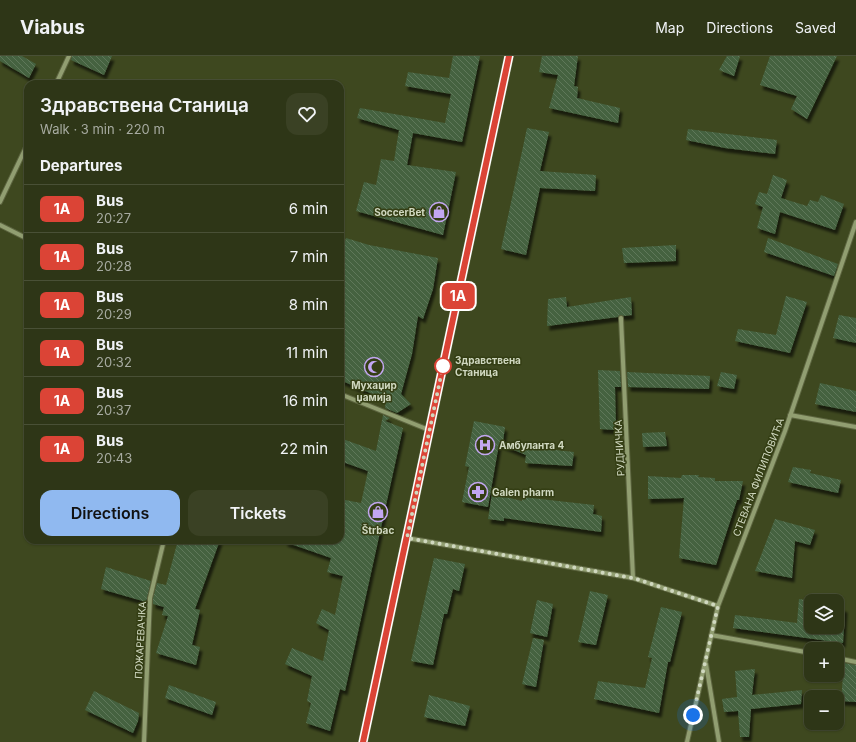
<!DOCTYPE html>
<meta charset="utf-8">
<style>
body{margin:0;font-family:Inter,sans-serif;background:#3a4124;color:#f1f3f6;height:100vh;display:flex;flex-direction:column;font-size:15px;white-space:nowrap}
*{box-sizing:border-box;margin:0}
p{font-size:13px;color:#a7aba1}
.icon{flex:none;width:22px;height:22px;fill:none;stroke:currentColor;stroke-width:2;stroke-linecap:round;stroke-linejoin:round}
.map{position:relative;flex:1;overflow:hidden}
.sheet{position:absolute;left:24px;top:24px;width:320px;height:464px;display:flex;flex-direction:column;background:#2e3617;border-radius:12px;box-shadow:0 1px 3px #0004,0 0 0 1px #495036}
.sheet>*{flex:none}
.badge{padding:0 8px;border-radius:6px;font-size:14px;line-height:26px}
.buttons{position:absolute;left:804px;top:538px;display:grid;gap:8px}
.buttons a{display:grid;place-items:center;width:40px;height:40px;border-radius:8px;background:#2e3617;box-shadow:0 1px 3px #0004,0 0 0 1px #495036;font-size:20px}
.you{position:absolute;width:20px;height:20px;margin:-10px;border:3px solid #fff;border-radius:50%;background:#1a73e8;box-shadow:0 0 0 6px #1a73e833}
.map>.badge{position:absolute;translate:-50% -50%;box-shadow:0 0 0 2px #fff}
h2{padding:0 16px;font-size:15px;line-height:36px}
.round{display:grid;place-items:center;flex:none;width:42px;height:42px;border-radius:12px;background:#3a4124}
.summary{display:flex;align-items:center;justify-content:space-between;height:68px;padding:0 16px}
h1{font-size:19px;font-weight:600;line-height:30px}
.action{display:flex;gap:8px;margin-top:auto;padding:8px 16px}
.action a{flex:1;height:46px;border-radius:12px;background:#90b9f0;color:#111;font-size:16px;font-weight:600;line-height:46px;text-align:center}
.action a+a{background:#3a4124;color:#f1f3f6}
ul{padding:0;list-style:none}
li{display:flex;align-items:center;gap:12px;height:48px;padding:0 16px;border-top:1px solid #495036}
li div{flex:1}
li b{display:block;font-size:15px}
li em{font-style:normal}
li .badge{min-width:44px;font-weight:700;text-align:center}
header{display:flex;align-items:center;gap:24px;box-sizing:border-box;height:56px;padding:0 20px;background:#2e3617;border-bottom:1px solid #495036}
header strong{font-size:19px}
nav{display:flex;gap:22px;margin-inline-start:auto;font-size:14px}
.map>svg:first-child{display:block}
.building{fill:url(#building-back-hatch);filter:url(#shadow)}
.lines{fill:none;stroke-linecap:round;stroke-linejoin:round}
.street-casing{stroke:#5c643f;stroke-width:6}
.secondary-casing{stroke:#5c643f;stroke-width:10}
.street{stroke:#919e71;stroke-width:4}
.secondary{stroke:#a8985f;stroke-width:8}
.line-casing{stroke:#fff;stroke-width:9}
.line{stroke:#db4436;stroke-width:6}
.walk{stroke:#d0d8c0;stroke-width:4;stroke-dasharray:0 7.2}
.stop-dot{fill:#fff;stroke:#db4436;stroke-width:2}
.labels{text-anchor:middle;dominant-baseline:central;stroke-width:3;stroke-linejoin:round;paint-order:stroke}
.poi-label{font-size:10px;font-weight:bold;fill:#d0d8c0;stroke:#343e14}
.stop-label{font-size:10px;font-weight:bold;fill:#d0d8c0;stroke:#343e14;text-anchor:start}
.street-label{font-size:10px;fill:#d0d8c0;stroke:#343e14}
</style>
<header>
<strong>Viabus</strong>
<nav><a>Map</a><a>Directions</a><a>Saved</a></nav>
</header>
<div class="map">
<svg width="856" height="686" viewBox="0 0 856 686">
<defs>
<pattern id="building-back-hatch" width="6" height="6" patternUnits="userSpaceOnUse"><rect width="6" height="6" fill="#456240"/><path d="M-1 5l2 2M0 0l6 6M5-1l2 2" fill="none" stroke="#5f785a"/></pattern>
<filter id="shadow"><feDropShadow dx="2.5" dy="4.5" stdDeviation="1" flood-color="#0009"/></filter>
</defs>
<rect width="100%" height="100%" fill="#3e481f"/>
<path class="building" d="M0,0h22l14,8 -7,14 -29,-17z
M72,0h40l-8,19 -33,-15z
M453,0h27l-18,86 -49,-9 -6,32 49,7 -13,63 -87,-24 8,-29 12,3 5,-26 13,2 5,-31 -42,-12 3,-10 85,15 6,-29 -46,-8 3,-14 41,6z
M542,0h36l-4,30 4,1 -1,11 43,10 -2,15 -69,-15 9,-33 -19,-3z
M727,0h13l-6,20 -15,-6z
M770,0h67l-30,63 -16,-10 6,-13 -37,-11z
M527,72l22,4 -9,39 56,4 -1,16 -55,-3 -14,67 -25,-6z
M688,73l89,11 -2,14 -50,-6 -39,-8z
M773,119l14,5 -6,18 26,8 3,-6 8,2 3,-7 23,9 -9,26 -55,-18 -5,22 -18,-6 6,-21 -8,-3 4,-12 8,2z
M346,182l23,7 69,13 -5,31 -10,30 -5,-3 -6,38 -11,40 10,10 -14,9 -12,-5 1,-8 -46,-20v-123z
M768,182l70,26 -4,12 -70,-24z
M676,189v16l-52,2 -2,-15z
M786,240l21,6 -17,51 -55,-12 3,-12 38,6z
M566,241l1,10 64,-10 1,18 -8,1 -4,-1 -2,2 -71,9 1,-27z
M839,259l17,3v25l-23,-5z
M598,314l22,1 1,16h-6l1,43 -16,-1z
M627,316l83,4 -1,13 -81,-2z
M721,316l16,3 -3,14 -17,-3z
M820,327l36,8v21l-41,-8z
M383,359l7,3 -5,3 18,7 -58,263 -5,-2 -10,42 -24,-8 5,-20 -4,-2 5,-25 -27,-12 7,-16 31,13 6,-31 -13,-7 6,-14 13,6 8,-39 -16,-4 4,-14 -46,-16v-2h55v-41l21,4 7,-32 -28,-10v-23l36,13z
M474,365l31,6 -2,15 44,1v6l27,3 -2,14 -47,-3 1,-8 -27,-11 -11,63 -26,-5 7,-35 -4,-1z
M665,376l2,14 -24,1 -1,-14z
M793,411l18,3 -1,3 31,7 -3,13 -50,-11z
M682,419h17l-1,2 17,1v3h28l-4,19h-2l-21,65 -37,-7 5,-60 -36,1v-23l33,2z
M492,438l30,7v-4l72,8 -1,9 9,2 -1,16 -97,-14v3l-16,-2z
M775,463l40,11 -5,15 -15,-4 -3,37 -37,-7z
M178,484h42l-25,69 5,1 -8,35 8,2 -4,18 -40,-12 12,-37 -6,-1 2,-8 -11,-3v-6l4,-15 9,2z
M434,502l31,6 -6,27 -6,-2 -6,25h-3l-11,51 -22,-4z
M106,511l45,14 -5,21 -45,-13z
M590,535l18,4 -12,50 -18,-3z
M799,543l12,2v26h26v-21l8,2 -2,35 -110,-15 2,-13 62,8z
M537,544l16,4 -6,33 -17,-4z
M661,551l21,5 -12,50h-2l-9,51 -65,-14 4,-18 47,7 7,-30 -4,-1z
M533,582l11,2 -8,47 -14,-3z
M844,607l12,2v37l-15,-1z
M755,613l-3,26 50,-5 -1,14 -50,5 -2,28h-9l-2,-26 -14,1 -2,-13 15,-2 -2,-26z
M169,629l47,17 -4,13 -47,-17z
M94,635l45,22 -1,8 -5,12 -48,-23z
M429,639l41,11 -5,20 -41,-9z"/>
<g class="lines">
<g class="street-casing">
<path id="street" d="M56,28l13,-28
M0,146l28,-59
M0,169l28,14
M621,262l12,260
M340,338l89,36
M790,359l66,12
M407,482l226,40 85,28
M711,579l100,18
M837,602l19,4
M706,608l13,78
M144,686l6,-144 14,-58
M687,686l31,-136 67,-175 71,-209"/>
</g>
<g class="secondary-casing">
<path id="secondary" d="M363,686l146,-686"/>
</g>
<use href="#street" class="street"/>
<use href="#secondary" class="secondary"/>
</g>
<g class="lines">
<g class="line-casing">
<path id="line" d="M363,686l146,-686"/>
</g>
<use href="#line" class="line"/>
<path class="walk" d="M443,310l-36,172 226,40 85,28 -25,109"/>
</g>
<defs>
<g id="shop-ring" transform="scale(1)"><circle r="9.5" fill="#343e14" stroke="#c3a7f2" stroke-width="1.5"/><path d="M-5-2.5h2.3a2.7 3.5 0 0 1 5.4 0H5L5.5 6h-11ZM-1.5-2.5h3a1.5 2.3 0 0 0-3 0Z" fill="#c3a7f2"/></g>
<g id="mosque-ring" transform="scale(1)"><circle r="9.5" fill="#343e14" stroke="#c3a7f2" stroke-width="1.5"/><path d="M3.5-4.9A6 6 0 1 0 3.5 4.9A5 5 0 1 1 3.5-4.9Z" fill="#c3a7f2"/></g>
<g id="hospital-ring" transform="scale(1)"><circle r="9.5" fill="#343e14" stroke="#c3a7f2" stroke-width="1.5"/><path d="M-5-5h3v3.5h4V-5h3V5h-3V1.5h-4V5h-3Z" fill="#c3a7f2"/></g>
<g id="pharmacy-ring" transform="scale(1)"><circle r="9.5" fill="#343e14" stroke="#c3a7f2" stroke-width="1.5"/><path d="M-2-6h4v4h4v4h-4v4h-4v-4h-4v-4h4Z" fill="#c3a7f2"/></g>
</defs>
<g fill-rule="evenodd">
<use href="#shop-ring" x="439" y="156"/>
<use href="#mosque-ring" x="374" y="311"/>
<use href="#hospital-ring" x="485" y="389"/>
<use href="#pharmacy-ring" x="478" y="436"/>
<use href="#shop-ring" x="378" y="456"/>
</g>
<circle class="stop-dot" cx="443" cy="310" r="8"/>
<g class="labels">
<g class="poi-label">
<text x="425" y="156" text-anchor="end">SoccerBet</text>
<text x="374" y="329">Мухаџир<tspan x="374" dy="12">џамија</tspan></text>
<text x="499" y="389" text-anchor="start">Амбуланта 4</text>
<text x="492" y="436" text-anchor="start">Galen pharm</text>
<text x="378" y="474">Štrbac</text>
</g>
<g class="stop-label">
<text x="455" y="304">Здравствена<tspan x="455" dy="12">Станица</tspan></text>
</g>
<g class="street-label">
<text transform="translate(619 392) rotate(-93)">РУДНИЧКА</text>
<text transform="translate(758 421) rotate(-69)">СТЕВАНА ФИЛИПОВИЋА</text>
<text transform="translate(140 584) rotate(-87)">ПОЖАРЕВАЧКА</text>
</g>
</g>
</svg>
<div class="buttons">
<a><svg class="icon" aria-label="layers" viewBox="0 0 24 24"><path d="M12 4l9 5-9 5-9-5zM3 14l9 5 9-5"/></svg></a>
<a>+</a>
<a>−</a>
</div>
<div class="you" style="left:693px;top:659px"></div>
<b class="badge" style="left:458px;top:240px;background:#db4436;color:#fff">1A</b>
<section class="sheet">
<div class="summary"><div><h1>Здравствена Станица</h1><p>Walk · 3 min · 220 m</p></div><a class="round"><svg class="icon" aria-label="heart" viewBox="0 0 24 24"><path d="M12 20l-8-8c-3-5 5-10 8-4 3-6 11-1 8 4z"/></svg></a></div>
<h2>Departures</h2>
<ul>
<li><span class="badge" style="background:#db4436;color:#fff">1A</span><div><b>Bus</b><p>20:27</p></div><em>6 min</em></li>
<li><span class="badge" style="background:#db4436;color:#fff">1A</span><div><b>Bus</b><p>20:28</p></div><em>7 min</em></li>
<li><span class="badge" style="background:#db4436;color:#fff">1A</span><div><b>Bus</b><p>20:29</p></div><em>8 min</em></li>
<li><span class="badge" style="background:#db4436;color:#fff">1A</span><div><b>Bus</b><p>20:32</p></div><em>11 min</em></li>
<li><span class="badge" style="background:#db4436;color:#fff">1A</span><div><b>Bus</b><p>20:37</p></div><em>16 min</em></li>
<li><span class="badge" style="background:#db4436;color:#fff">1A</span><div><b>Bus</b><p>20:43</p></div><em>22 min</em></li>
</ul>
<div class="action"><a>Directions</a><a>Tickets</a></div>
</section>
</div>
